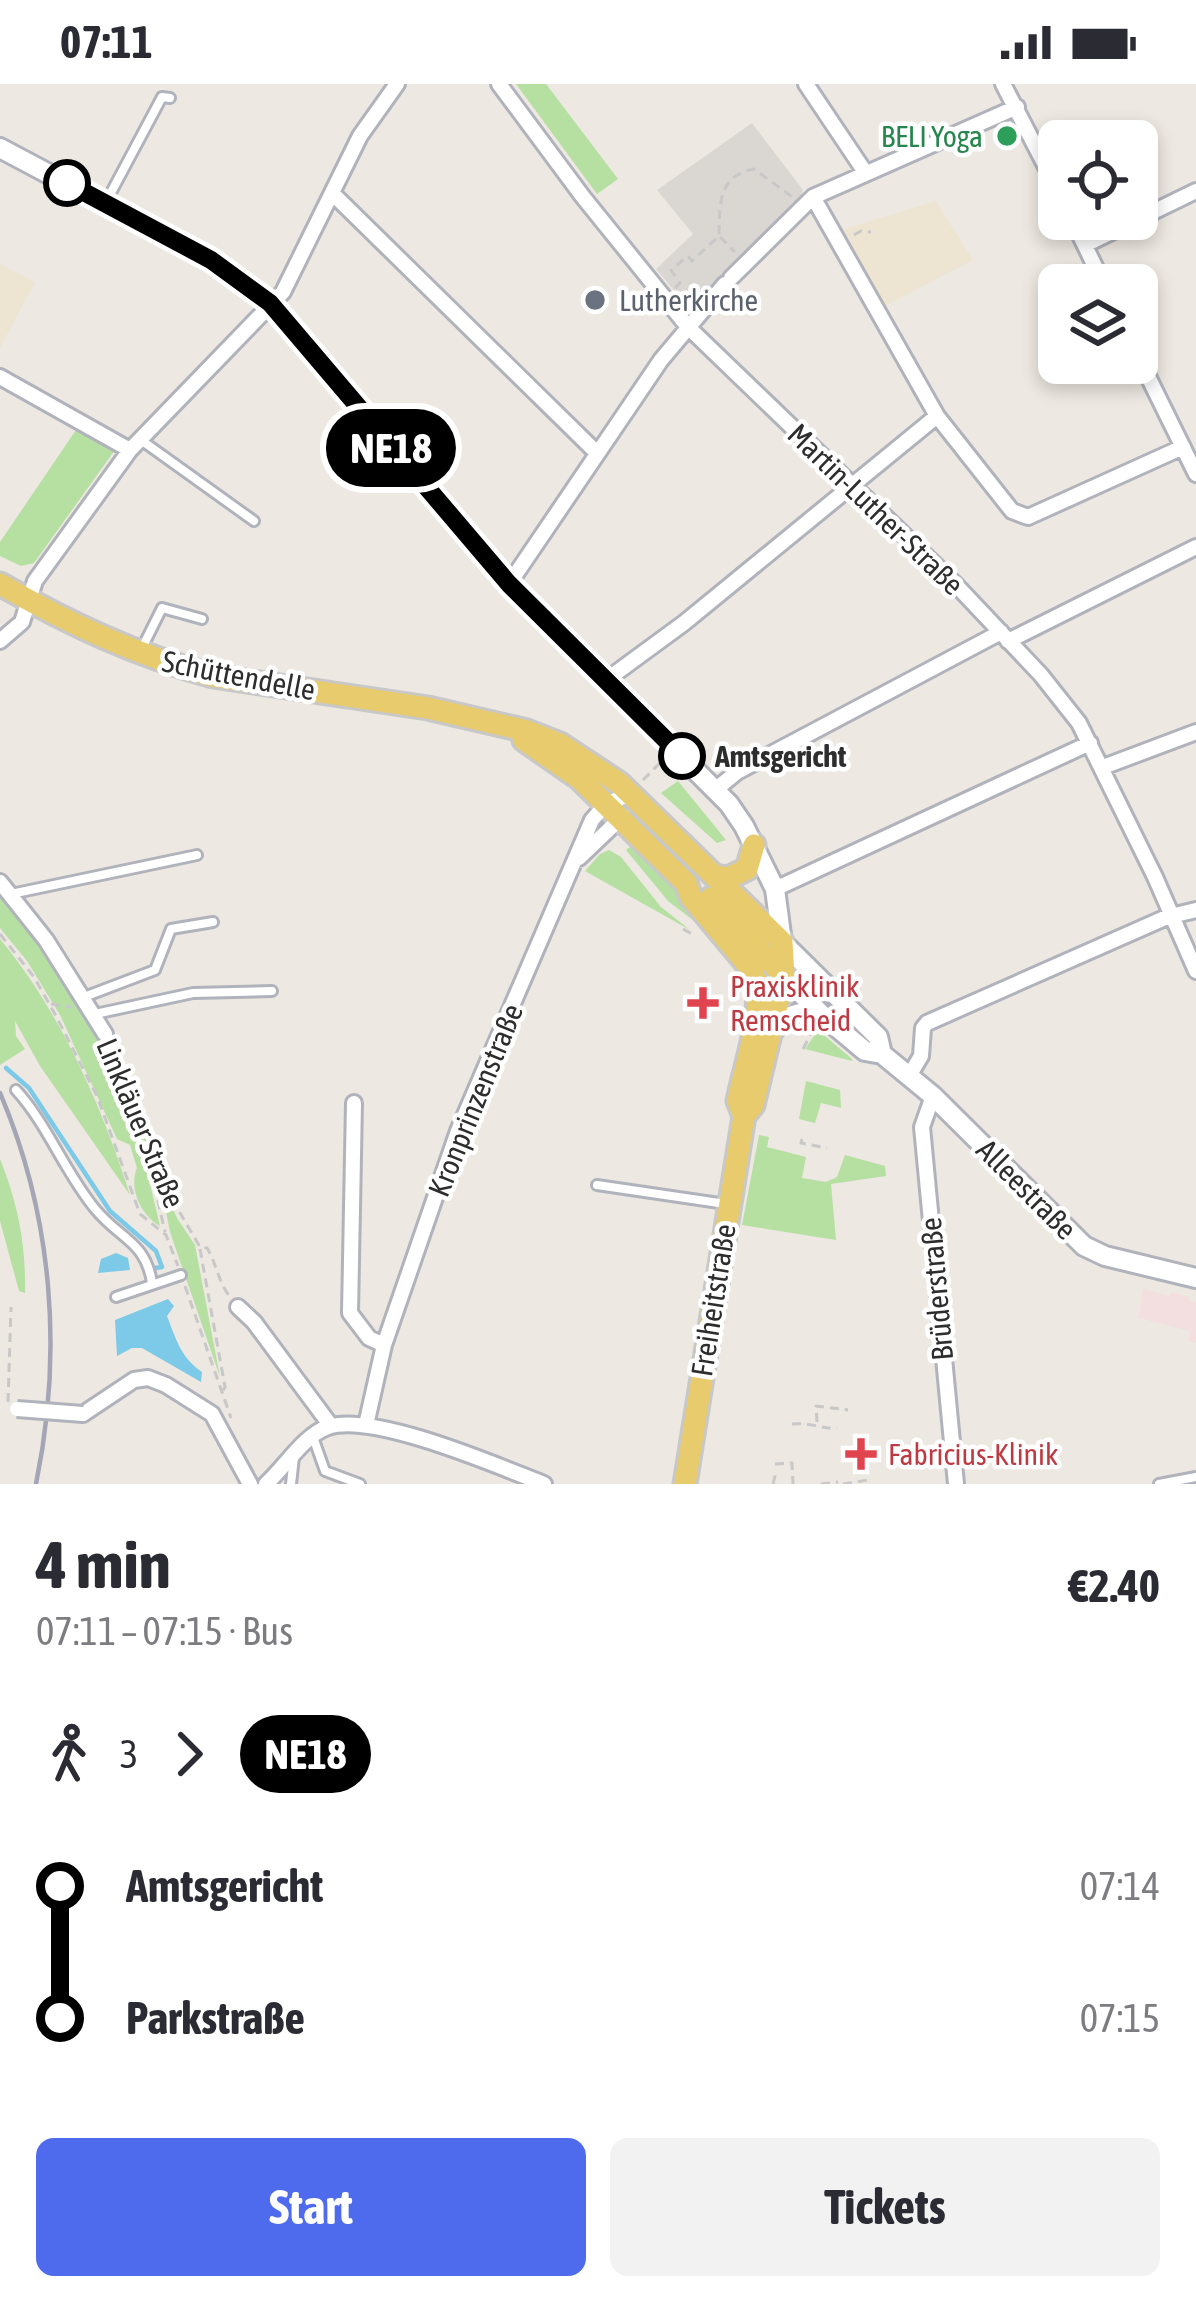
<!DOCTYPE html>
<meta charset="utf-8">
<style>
body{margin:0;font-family:"Asap Condensed",sans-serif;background:#f2f2f3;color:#2b2b33;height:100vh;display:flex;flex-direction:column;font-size:45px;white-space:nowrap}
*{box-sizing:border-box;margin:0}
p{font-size:39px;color:#7c7c81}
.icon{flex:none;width:66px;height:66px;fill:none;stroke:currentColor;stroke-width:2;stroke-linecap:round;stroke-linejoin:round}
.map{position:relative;height:1400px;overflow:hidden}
.drawer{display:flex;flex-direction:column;background:#fff;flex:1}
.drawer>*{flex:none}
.badge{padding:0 24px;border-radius:39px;font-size:42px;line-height:78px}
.tools{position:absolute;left:1038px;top:36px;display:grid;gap:24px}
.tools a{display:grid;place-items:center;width:120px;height:120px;border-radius:18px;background:#fff;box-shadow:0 6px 18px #0003;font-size:60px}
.map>.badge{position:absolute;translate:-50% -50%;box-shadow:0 0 0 6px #fff}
.legs{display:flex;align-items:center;gap:18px;height:132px;padding:0 36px;font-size:39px}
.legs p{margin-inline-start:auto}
.summary{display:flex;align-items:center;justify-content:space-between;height:204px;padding:0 36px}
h1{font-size:66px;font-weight:700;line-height:90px}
.action{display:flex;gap:24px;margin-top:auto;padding:24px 36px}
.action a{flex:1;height:138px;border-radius:18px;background:#4e6bee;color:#fff;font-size:48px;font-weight:700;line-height:138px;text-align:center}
.action a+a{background:#f2f2f3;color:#2b2b33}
ul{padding:0 36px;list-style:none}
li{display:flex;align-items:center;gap:42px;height:132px;font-size:45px}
li i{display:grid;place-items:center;width:18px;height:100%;margin:0 15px;background:currentColor}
li i::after{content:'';width:30px;height:30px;margin:-15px;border:9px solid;border-radius:50%;background:#fff}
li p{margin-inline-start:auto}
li:first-child i{background:linear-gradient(#0000 50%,currentColor 0)}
li:last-child i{background:linear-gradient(currentColor 50%,#0000 0)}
.status{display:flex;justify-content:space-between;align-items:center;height:84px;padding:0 60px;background:#fff;direction:ltr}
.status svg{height:33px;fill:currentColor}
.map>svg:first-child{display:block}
.education{fill:#ede5d2}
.medical{fill:#f3dfe0}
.green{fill:#b6dfa2}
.plaza{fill:#dad7d3}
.water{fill:#7ccae7}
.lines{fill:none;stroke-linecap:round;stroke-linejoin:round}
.stream{stroke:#7ccae7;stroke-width:4.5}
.lane-casing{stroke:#b1b3bc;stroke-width:14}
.street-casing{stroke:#b1b3bc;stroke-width:20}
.secondary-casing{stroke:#b1b3bc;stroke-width:24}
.primary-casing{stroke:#c8c8c8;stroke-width:27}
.path{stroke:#c8c8c8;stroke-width:3;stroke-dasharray:9 6;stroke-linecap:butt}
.lane{stroke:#fff;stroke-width:8}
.street{stroke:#fff;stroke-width:14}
.secondary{stroke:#fff;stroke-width:18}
.primary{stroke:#e7cb6c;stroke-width:21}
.rail{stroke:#a4a6b6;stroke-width:4.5}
.street-bridge-casing{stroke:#b1b3bc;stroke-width:20;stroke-linecap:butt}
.street-bridge{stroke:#fff;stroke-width:14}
.line-1-casing{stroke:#fff;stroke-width:27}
.line-1{stroke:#000;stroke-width:18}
.leisure-dot{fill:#2e9e5b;stroke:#fff;stroke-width:4.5}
.stop-1-dot{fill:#fff;stroke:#000;stroke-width:6}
.worship-dot{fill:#6b7280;stroke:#fff;stroke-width:4.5}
.health-dot{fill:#e0444e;stroke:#fff;stroke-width:4.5}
.labels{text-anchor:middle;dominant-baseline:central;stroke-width:9;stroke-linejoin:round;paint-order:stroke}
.leisure-label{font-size:30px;fill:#27864d;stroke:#fff;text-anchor:end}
.worship-label{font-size:30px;fill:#5b616d;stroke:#fff;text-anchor:start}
.street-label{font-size:30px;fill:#2d2d2d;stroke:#fff}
.stop-label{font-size:30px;font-weight:bold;fill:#2d2d2d;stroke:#fff;text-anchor:start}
.health-label{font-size:30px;fill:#be3a42;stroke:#fff;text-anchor:start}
</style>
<div class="status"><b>07:11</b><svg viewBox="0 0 49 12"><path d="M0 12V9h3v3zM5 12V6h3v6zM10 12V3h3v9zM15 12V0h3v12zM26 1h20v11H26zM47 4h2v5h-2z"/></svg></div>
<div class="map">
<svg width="1196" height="1400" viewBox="0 0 1196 1400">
<rect width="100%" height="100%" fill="#ede8e1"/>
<path class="education" d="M936,117l37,59 -88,46 -43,-76z
M0,180l35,18 -35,66z"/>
<path class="medical" d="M1143,1205l26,7 2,-4 19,5 -1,4 7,2v40l-7,-2 1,-10 -51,-13z"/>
<path class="green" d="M516,0h30l72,95 -21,15z
M76,346l39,20 -81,113 -13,3 -21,-10v-14z
M678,697l48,59 -9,3 -56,-50z
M631,762l61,62 19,26 -43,-33 -42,-51z
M609,766l12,7 40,50 29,23 -105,-59 15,-17z
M0,809c50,57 98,126 128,196 11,25 18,53 28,79l-8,8 12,50c-18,-10 -32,-37 -23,-58l-7,-23 -13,-6 -57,-124 -33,-54 -27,-33z
M0,855c61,74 101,165 130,256l-90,-129 -25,-45 1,15 9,13 -25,16z
M818,946l34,29v2l-47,-12z
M806,997l34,9 1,18 -20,-5 -6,20 -16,-4z
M759,1051l10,2 -2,10 39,10 -4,21 24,4 11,-5 8,-22 40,11 1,10 -55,8 5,56 -94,-15z
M0,1075c18,45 26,85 25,134l-6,-2 -19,-70z
M160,1097l17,37 18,27 25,132 -50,-145z"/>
<path class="plaza" d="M752,39l51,67 -3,8 -102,109 -9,1 -33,-39 37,-35 -36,-44z"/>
<path class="water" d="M116,1169l12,5 2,12 -32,3 3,-14z
M168,1215l6,7 -7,10c9,23 14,42 35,56l-1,10 -59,-34h-10l-15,8 -2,-36z"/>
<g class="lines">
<path class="stream" d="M6,984l23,20 81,123 46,40 6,16 -7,1"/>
<g class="lane-casing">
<path id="lane" d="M106,118l56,-105 8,1
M141,356l113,81
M140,568l22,-44 40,11
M11,810l186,-39
M84,913l71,-27 16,-41 42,-7
M95,930l98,-21 79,-2
M16,1006c32,35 49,83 80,120 24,29 50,32 56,73
M597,1101l129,19
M116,1213l65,-22
M313,1353l12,34 35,13
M291,1400l3,-27
M1159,1400l37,-7"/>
</g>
<g class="street-casing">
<path id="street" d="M499,0l84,113 105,130 269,259 84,89 38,48 76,154 41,94
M806,0l59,88
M1003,0l56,108
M332,109l265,260
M813,113l124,219 75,95 16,6 155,-70
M1072,135l32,66
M1085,161l111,-54
M731,194l82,-81 204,-90
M1137,270l59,120
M0,293l130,73
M509,500l152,-224 64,-76
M0,557l22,-19 13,-41 95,-131 153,-158 77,-156 37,-52
M1008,557l188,-94
M605,597l79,-58 253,-207
M1103,683l93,-35
M715,706l22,-18 264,-140
M579,774l44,-42
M0,798l46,58 59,94
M775,805l315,-146
M909,992l12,-20 2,-28 4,-5 240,-106 29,-7
M933,1012l-11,31 34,357
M354,1019l-4,210 19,25 15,7
M238,1223l16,15 77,104
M83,1330l51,-34 14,-2 18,7 46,29 38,70
M366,1341l18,-80 74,-214 134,-311 14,-16 24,-10
M266,1400c19,-17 38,-49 62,-57 45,-15 170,39 216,57"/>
</g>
<g class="secondary-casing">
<path id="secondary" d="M0,64l211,112 59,43 239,281 220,220 15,22 31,63 7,53 96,95 4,17
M784,892l37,38 44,37 17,3 51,42 151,150 21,10 91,22
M769,952c15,-19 27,-27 51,-22"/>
</g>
<g class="primary-casing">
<path id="primary" d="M0,500c69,40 136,71 213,92l215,32 99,23 33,13 59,39 163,159
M524,656l56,39 106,104 5,14 61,73c16,36 -7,93 -14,131l6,15
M714,792l14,2 19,-9 7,-24
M711,814l73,78
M685,1400l59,-368 9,-11 31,-129 -2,-34"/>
</g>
<path class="path" d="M854,151l7,-4 10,1
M720,153l15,15
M675,204l5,-5 -9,-13 17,-14 4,5 27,-25c1,-31 -2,-60 35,-67l40,29
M643,696l22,-22
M683,845l9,5 4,-2
M0,850l34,43 22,39 41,80 43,118 26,21 12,31
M51,920l20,3
M111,962l20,41 38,107 31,53 7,1c10,16 11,35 24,50
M803,965l9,-17
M802,1055l-1,4 26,5
M160,1091l-7,4 12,53
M200,1165l25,138 -3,5
M185,1202l46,132
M8,1318l3,-95
M817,1338l-1,-16 32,4
M792,1340c19,-2 32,6 45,4
M775,1380l17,-1 1,21
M773,1400l3,-12
M821,1400l17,-2
M843,1400l25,-4"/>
<use href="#lane" class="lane"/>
<use href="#street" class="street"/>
<use href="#secondary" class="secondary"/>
<use href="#primary" class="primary"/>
<path class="rail" d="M0,1009c53,124 63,260 36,391"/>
<g class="street-bridge-casing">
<path id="street-bridge" d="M17,1325l66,5"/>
</g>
<use href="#street-bridge" class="street-bridge"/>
</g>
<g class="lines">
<g class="line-1-casing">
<path id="line-1" d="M67,99l144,77 59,43 239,281 173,172"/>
</g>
<use href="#line-1" class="line-1"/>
</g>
<circle class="leisure-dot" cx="1007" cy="52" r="12"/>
<g class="stop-1-dot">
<circle cx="67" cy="99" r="21"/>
<circle cx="682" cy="672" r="21"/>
</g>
<circle class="worship-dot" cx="595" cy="216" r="12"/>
<g class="health-dot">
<path d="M697 901h12v12h12v12h-12v12h-12v-12h-12v-12h12z"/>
<path d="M855 1352h12v12h12v12h-12v12h-12v-12h-12v-12h12z"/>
</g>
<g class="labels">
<g class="leisure-label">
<text x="983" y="52">BELI Yoga</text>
</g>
<g class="worship-label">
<text x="619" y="216">Lutherkirche</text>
</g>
<g class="street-label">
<text transform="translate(876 425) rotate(44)">Martin-Luther-Straße</text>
<text transform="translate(239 591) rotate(11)">Schüttendelle</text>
<text transform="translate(475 1016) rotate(-68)">Kronprinzenstraße</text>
<text transform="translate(141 1039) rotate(67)">Linkläuer Straße</text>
<text transform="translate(1027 1105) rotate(45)">Alleestraße</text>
<text transform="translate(936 1205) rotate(-95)">Brüderstraße</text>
<text transform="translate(713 1216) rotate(-81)">Freiheitstraße</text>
</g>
<g class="stop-label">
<text x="715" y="672">Amtsgericht</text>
</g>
<g class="health-label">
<text x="730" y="902">Praxisklinik<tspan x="730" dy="34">Remscheid</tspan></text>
<text x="888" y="1370">Fabricius-Klinik</text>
</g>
</g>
</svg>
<div class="tools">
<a><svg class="icon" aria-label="locate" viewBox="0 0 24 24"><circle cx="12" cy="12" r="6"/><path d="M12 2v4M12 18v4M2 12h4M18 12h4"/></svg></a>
<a><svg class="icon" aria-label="layers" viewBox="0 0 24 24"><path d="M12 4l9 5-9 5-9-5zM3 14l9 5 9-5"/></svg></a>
</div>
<b class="badge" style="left:391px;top:364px;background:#000;color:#fff">NE18</b>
</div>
<section class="drawer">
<div class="summary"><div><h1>4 min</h1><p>07:11 – 07:15 · Bus</p></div><b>€2.40</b></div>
<div class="legs"><svg class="icon" aria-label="walk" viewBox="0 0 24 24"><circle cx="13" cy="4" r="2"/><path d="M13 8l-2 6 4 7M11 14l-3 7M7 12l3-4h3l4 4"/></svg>3<svg class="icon" aria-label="forward" viewBox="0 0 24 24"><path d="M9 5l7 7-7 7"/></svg><b class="badge" style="background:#000;color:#fff">NE18</b></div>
<ul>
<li><i style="color:#000"></i><b>Amtsgericht</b><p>07:14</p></li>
<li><i style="color:#000"></i><b>Parkstraße</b><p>07:15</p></li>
</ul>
<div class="action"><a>Start</a><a>Tickets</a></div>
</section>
